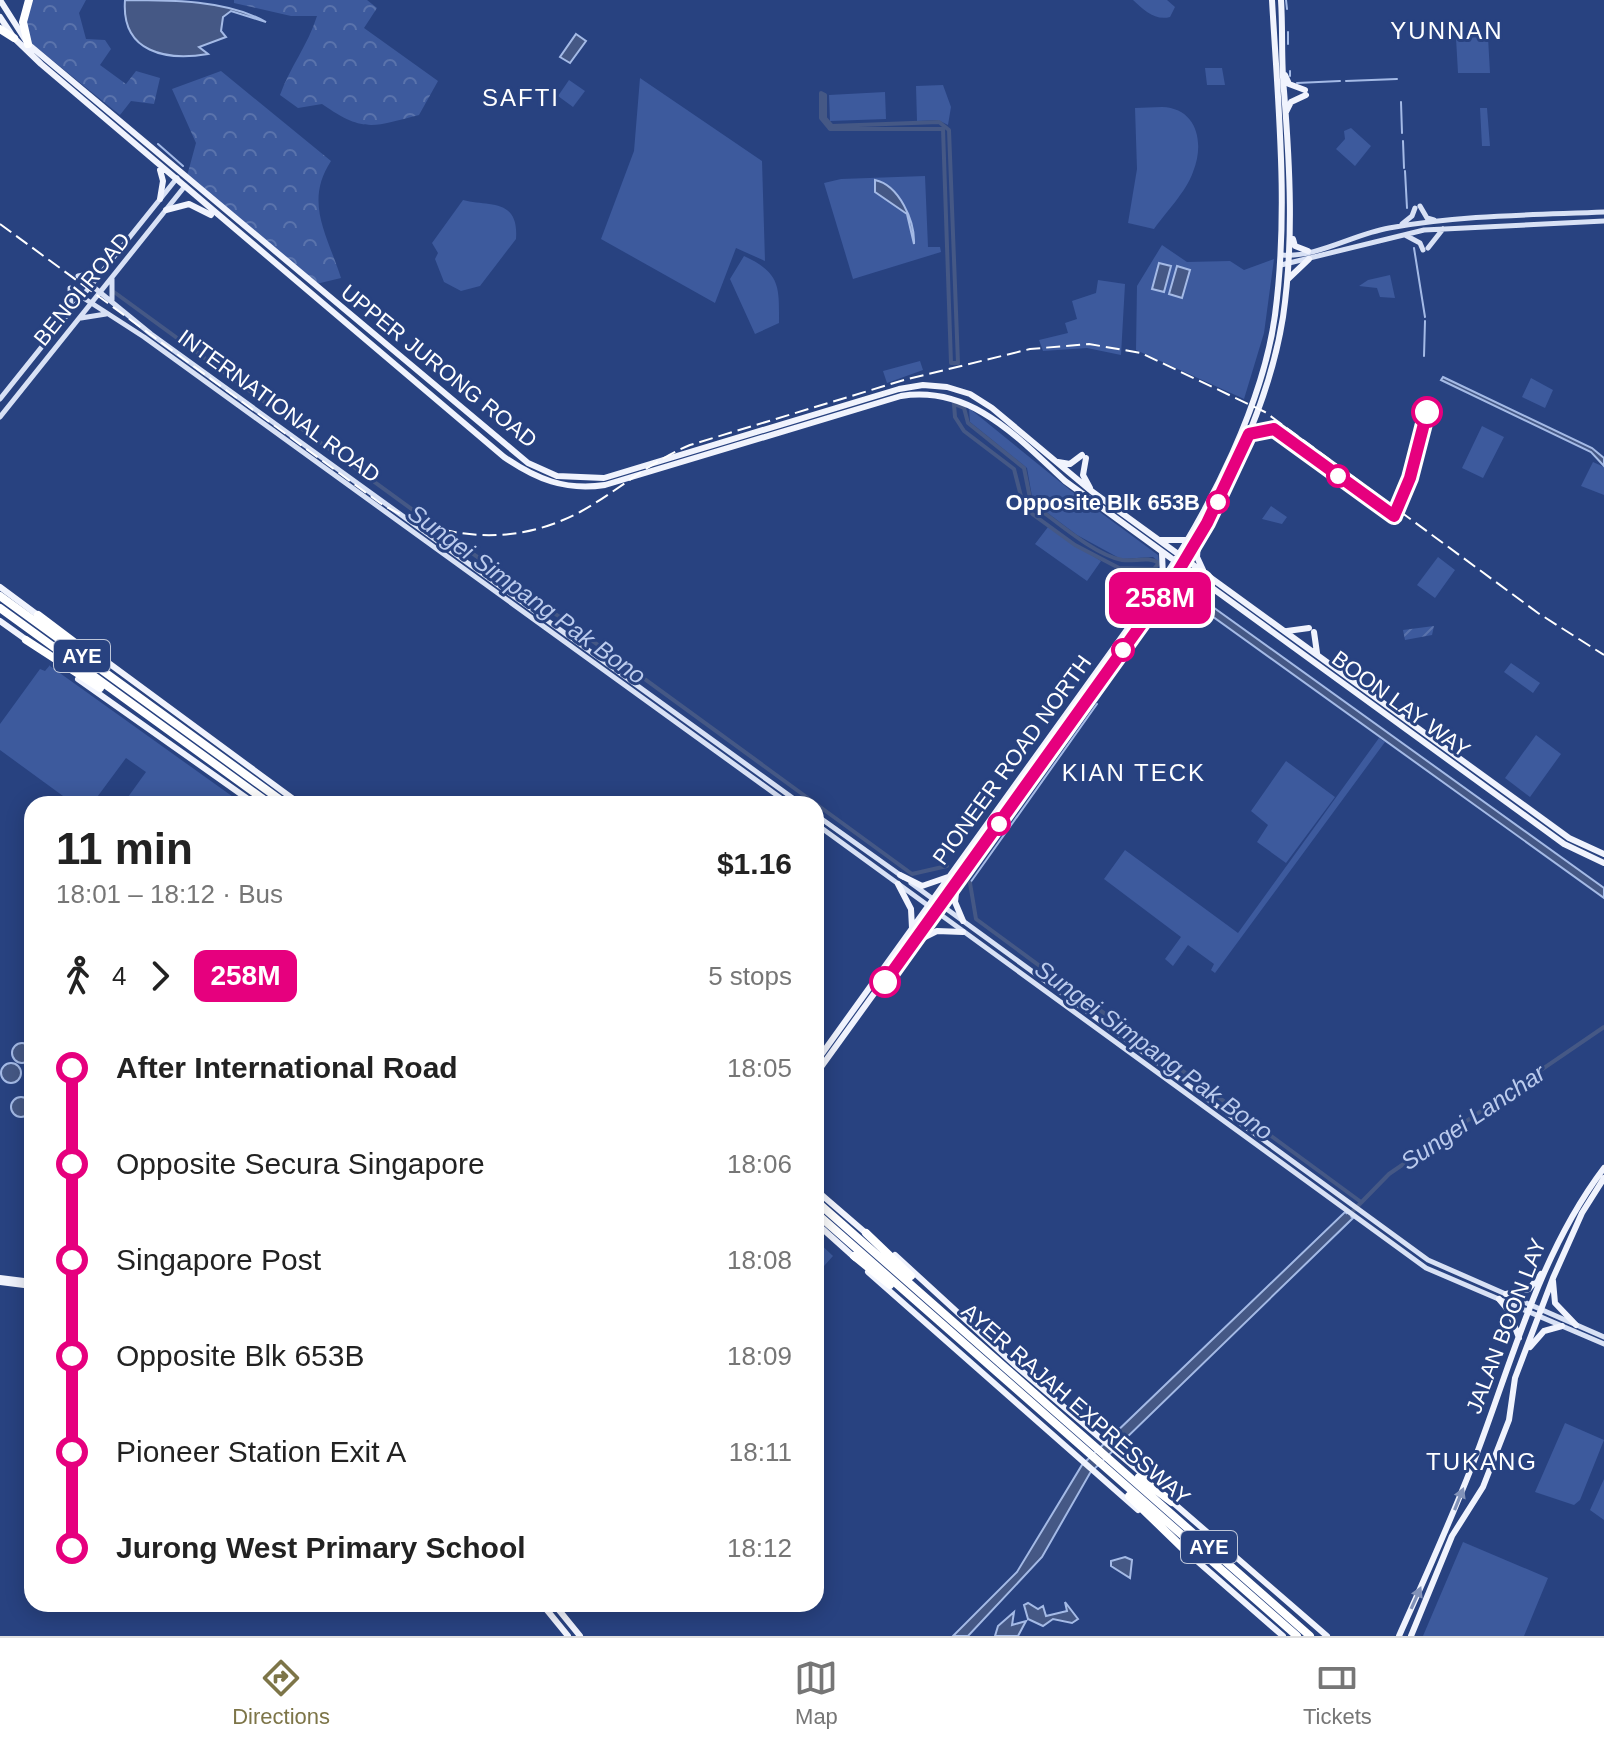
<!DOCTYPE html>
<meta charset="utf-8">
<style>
body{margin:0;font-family:Helvetica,sans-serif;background:#f2f2f2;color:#222;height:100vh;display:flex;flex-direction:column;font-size:30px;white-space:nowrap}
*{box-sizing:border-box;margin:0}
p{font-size:26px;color:#767676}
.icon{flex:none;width:44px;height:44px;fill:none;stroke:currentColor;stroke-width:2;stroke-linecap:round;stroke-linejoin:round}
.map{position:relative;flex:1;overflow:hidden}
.side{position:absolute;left:24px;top:796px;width:800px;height:816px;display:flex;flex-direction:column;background:#fff;border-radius:24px;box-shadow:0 4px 20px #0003}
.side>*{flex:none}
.badge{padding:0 16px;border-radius:12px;font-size:28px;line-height:52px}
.map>.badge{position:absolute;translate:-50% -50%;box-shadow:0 0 0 4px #fff}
.legs{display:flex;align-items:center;gap:12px;height:88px;padding:0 32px;font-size:26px}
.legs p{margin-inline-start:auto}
.summary{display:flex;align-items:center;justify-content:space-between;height:136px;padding:0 32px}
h1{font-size:44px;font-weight:600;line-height:60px}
ul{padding:0 32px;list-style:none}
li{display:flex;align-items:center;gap:28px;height:96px;font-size:30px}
li i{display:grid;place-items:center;width:12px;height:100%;margin:0 10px;background:currentColor}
li i::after{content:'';width:20px;height:20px;margin:-10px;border:6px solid;border-radius:50%;background:#fff}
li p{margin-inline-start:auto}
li:first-child i{background:linear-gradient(#0000 50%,currentColor 0)}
li:last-child i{background:linear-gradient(currentColor 50%,#0000 0)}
.tabs{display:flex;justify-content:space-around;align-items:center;height:112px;border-top:2px solid #e0e0e0;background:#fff;font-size:22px;color:#767676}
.tabs a{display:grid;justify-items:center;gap:4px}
.tabs .current{color:#7d7548}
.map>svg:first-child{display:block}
.green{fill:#3d5a9d}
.forest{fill:url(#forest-crowns)}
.garden{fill:url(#garden-furrows)}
.water{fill:#455885;stroke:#a4bae6;stroke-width:2}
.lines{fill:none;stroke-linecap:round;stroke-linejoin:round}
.stream{stroke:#a4bae6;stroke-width:2}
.canal{stroke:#455885;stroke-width:4}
.secondary{stroke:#d8e1f5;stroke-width:5}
.primary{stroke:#f0f3fd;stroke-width:6}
.highway{stroke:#fff;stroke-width:8}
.rail{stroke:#fff;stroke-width:2;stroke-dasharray:14 6;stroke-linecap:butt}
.oneway{fill:#8292b8}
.line-1-casing{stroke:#fff;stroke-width:18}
.line-1{stroke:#e6007e;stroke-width:12}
.stop-1-dot{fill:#fff;stroke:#e6007e;stroke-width:4}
.labels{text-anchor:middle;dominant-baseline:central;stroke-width:6;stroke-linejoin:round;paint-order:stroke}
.shield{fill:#284280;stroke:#bec6d9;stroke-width:2}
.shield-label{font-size:20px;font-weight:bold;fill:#fff}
.street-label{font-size:22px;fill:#fff;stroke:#284280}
.stop-label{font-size:22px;font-weight:bold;fill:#fff;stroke:#284280;text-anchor:end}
.neighbourhood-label{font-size:24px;letter-spacing:2px;fill:#fff;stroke:#284280}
.water-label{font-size:24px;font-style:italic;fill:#bbcbed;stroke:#284280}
</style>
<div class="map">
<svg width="1604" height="1636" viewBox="0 0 1604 1636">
<defs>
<pattern id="forest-crowns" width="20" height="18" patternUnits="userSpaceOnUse" patternTransform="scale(2)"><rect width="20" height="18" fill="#3d5a9d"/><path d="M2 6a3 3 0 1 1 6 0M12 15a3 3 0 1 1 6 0" fill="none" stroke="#5a73ac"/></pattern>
<pattern id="garden-furrows" width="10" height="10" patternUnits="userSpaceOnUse" patternTransform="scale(2)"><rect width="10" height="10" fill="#3d5a9d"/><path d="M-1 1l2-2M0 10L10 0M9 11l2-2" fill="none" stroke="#5a73ac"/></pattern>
</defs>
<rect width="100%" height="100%" fill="#284280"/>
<path class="green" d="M1133,0h34l8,7 -5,10c-15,4 -26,-7 -37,-17z
M1488,37l2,36h-32l-2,-35z
M1205,68h17l3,17h-18z
M640,78l122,83 3,100 -29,-13 -21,55 -114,-64 33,-88z
M569,80l16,11 -12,16 -15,-11z
M943,85l8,22 -3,18 -10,-5 -21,1 -1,-35z
M885,92l1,27 -56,2 -1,-26z
M1162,107c35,1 43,36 31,65 -7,20 -27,40 -39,57l-26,-6 9,-54 -2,-61z
M1480,108h7l3,38h-8z
M1351,128l20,18 -16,20 -19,-17 9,-10 -1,-8z
M925,176l3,71h12l1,5 -88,27 -29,-96 17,-4z
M463,200c25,7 56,-3 53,39l-36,47 -19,5 -17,-9 -9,-23 3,-6 -6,-10z
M1162,245l25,17 43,-1 14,9 30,-11 -10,74 -20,66 -108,-49 1,-64z
M744,256c37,17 35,31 35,67l-24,11 -25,-55z
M1390,275l5,23 -15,-1 -3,-9 -18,-2 9,-6z
M1098,280l27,4 -4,71 -34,-7 -44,3 -4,-11 29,-7 -3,-10 12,-4 -5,-18 24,-8z
M920,361l3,9 -36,13 -4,-12z
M1531,378l22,12 -8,18 -23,-11z
M969,408l101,82 88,65 1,7 -6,-5 -32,2 -44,-24 -44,-33 -6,-34 -57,-46z
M1482,426l22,11 -21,41 -21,-10z
M1593,462l11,5v28l-23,-9z
M1271,506l16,11 -5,7 -20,-5z
M1048,527l53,34 -14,20 -52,-37z
M1438,557l17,13 -20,28 -18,-13z
M1511,663l29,20 -7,10 -29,-21z
M50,665v1l193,138h-120l23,-32 -20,-14 -34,46h-18l-74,-54v-26l40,-55 5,2z
M1536,735l25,19 -31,43 -25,-19z
M1379,738l6,4 -170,231 -4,-3 3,-6 -26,-19 -15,21 -8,-7 16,-22 -77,-58 21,-29 113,83z
M1286,761l49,36 -49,66 -29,-21 11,-17 -17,-14z
M816,1240l17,16 -17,19z
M1565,1423l39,17 -24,60 -6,5 -39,-13z
M1604,1479v41l-14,-10z
M1463,1542l85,36 -24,58h-101z"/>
<path class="forest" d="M26,0h60l-7,13 7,26 19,1 6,9 -11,16 26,19 10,-13 24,7 -6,26 -23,-3 -11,14 -89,-72 -7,-17z
M234,0h133l10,8 -13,20 74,53 -19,34c-47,12 -55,18 -97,-11l-24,4 -18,-13c10,-28 28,-50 37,-79h-26l-57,-13z
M221,71l110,90c-27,41 -4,73 10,117l-25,6 -129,-108 9,-33 -24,-54z"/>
<path class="garden" d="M1434,626l-2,9 -27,5 -2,-10z"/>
<path class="water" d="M125,0c47,0 102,0 141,22l-35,-11 -8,6 -2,14 5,6 -27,10 9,7c-41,7 -87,-1 -83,-54z
M576,34l10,7 -16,22 -10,-6z
M875,180c24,5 40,41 39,64l-7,-30 -32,-22z
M1159,263l12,3 -7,26 -12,-3z
M1177,266l13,4 -8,28 -13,-4z
M1443,377l149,71 12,10v8l-13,-14 -150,-72z
M1185,587l419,301v10l-424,-305z
M12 1053a10 10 0 1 1 20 0a10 10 0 1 1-20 0Z
M1 1073a10 10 0 1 1 20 0a10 10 0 1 1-20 0Z
M11 1107a10 10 0 1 1 20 0a10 10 0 1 1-20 0Z
M1345,1212l8,6 -263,255 -48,84 -74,79h-15l64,-64 65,-107z
M1125,1557l7,3 -2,18 -19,-12v-5z
M1065,1602l13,17 -6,4 -19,-4 -10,7 -15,-7 -4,-14 4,-2 10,6 5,-3 3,10 21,-5z
M1014,1612l-2,13 14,-4 -8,15h-23l3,-10z"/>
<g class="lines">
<path class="stream" d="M1286,0l1,9
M1288,32v12
M1290,71v5
M1346,81l51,-2
M1297,83l43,-2
M1401,102l1,31
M1403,141l1,27
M158,144l25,22
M1405,171l2,37
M1414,248l11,69
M1424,356l1,-35
M970,883l127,-179"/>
<path class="canal" d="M821,93l4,2v23l7,8 107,-4 10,8 9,233h-7l-8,-234h-113l-9,-11z
M114,292l798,582 35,-8
M954,404l10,4 4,15 56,45 7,35c24,17 63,52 91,57 13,2 26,-4 37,3l-5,6 -35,-1 -44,-23 -51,-37 -10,-39 -50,-38 -9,-14z
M970,883l6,36 385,283
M1349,1215l40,-41 215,-147"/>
<path class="secondary" d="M1420,206l7,12 7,2
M1402,224l10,-8 3,-8
M1405,235l15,8 3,7
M1428,248l15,-19
M1282,255c34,3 72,-21 107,-27 71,-13 143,-13 215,-16
M1281,265l143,-35 180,-9
M78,276l22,-4
M112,279v21
M91,285l60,49 650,470
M70,288l1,18
M82,297l62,40 645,467
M81,318l25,-4
M0,399l177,-221
M0,417l185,-231
M816,815l87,62
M816,824l610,444 178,76
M911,883l517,377 176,77"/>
<path class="primary" d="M0,0l28,44 500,419 29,13 47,2 295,-89 24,-4 24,2 23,7 22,14 98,82 479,348 35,16
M0,17l14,21 27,26 463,393c32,22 61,34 101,28l296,-89c70,-11 116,41 164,85l499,363 40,19
M1285,75l4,9 16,6
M1286,112l5,-10 15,-7
M160,170l3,11 -3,18
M166,210l23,-6 22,11
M1293,239l2,7 13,5
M1288,279l21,-20
M1249,434l25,-5
M1086,458l-3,17 7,13
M1058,462l12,2 12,-9
M1160,540h28
M1198,543l-1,14 6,13
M1162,553l1,24
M1173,580l28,3
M0,587l39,29
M0,621l28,20
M1287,631l22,-3
M1314,632l3,21
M95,653l205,151
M78,679l177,125
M900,875l22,11 26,-9
M898,884l13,25 1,19
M957,885l-2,17 8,19
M917,941l20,-10 26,1
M816,1062l346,-481c49,-75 101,-177 113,-266 14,-105 3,-210 -3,-315
M816,1074l357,-494c48,-82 95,-168 110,-263 11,-75 7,-150 1,-226 -3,-30 -1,-61 -3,-91
M816,1190l51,44
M816,1223l39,35
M895,1255l121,111 131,112
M868,1272l270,238
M0,1278l32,4
M1553,1281l2,22 21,22
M0,1282l32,4
M1506,1294l23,-5 12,-15
M1499,1299l10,12 10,27
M1530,1347l14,-16 18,-5
M1170,1500l157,136
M1189,1554l94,82
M542,1604l26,32
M554,1604l26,32
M1399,1636c28,-63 57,-126 81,-191 35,-94 62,-195 124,-277
M1411,1636l41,-100 31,-49 26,-67 6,-42 38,-100 29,-65 22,-35"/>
<path class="highway" d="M0,29l14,9
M28,44l-5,-22 6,-22
M0,596l286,208
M0,608l270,196
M38,615l65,49
M26,640l74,48
M816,1201l494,435
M816,1213l481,423
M866,1233l45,43
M854,1256l36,29
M1139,1477l33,25
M1129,1496l61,59"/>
<path class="rail" d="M0,224l380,279c62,38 134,44 200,9 38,-21 69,-50 110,-67l214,-65 126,-31 59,-5 52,9 124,59 273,201 66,42"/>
</g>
<defs><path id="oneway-solid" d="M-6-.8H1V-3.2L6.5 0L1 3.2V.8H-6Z" transform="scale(2)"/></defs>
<g class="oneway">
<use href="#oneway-solid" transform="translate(1459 1499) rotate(-68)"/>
<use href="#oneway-solid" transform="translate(1416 1598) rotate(-66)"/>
</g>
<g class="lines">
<g class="line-1-casing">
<path id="line-1" d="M885,982l288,-402 34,-57 42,-89 25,-5 120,87 16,-38 17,-66"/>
</g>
<use href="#line-1" class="line-1"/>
</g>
<g class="stop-1-dot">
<circle cx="1427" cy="412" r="14"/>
<circle cx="1338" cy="476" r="10"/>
<circle cx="1218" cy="502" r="10"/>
<circle cx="1123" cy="650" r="10"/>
<circle cx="999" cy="824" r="10"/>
<circle cx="885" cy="982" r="14"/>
</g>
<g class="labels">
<g class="shield">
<rect x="54" y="640" width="56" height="32" rx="6"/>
<rect x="1181" y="1531" width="56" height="32" rx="6"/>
</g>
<g class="shield-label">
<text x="82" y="656">AYE</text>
<text x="1209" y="1547">AYE</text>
</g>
<g class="street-label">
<text transform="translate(82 289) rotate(-51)">BENOI ROAD</text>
<text transform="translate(439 366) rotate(39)">UPPER JURONG ROAD</text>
<text transform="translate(279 406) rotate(36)">INTERNATIONAL ROAD</text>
<text transform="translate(1401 704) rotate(36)">BOON LAY WAY</text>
<text transform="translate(1012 760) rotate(-54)">PIONEER ROAD NORTH</text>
<text transform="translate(1506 1326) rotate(-69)">JALAN BOON LAY</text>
<text transform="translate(1076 1404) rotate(41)">AYER RAJAH EXPRESSWAY</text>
</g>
<g class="stop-label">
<text x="1200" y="502">Opposite Blk 653B</text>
</g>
<g class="neighbourhood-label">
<text x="1447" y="30">YUNNAN</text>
<text x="521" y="97">SAFTI</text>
<text x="1134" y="772">KIAN TECK</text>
<text x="1482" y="1461">TUKANG</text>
</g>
<g class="water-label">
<text transform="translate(527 594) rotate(36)">Sungei Simpang Pak Bono</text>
<text transform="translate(1154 1050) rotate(36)">Sungei Simpang Pak Bono</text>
<text transform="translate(1473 1117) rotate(-34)">Sungei Lanchar</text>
</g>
</g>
</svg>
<b class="badge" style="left:1160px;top:598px;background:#e6007e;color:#fff">258M</b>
<section class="side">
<div class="summary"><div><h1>11 min</h1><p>18:01 – 18:12 · Bus</p></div><b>$1.16</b></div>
<div class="legs"><svg class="icon" aria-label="walk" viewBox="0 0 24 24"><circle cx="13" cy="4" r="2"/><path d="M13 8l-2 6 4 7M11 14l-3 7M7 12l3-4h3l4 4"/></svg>4<svg class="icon" aria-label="forward" viewBox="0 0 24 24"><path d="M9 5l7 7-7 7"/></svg><b class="badge" style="background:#e6007e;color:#fff">258M</b><p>5 stops</p></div>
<ul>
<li><i style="color:#e6007e"></i><b>After International Road</b><p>18:05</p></li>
<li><i style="color:#e6007e"></i><span>Opposite Secura Singapore</span><p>18:06</p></li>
<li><i style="color:#e6007e"></i><span>Singapore Post</span><p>18:08</p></li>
<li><i style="color:#e6007e"></i><span>Opposite Blk 653B</span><p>18:09</p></li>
<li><i style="color:#e6007e"></i><span>Pioneer Station Exit A</span><p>18:11</p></li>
<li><i style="color:#e6007e"></i><b>Jurong West Primary School</b><p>18:12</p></li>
</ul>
</section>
</div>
<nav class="tabs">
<a class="current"><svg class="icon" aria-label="directions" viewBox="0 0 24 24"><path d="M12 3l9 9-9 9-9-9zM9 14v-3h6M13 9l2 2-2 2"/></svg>Directions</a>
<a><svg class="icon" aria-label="map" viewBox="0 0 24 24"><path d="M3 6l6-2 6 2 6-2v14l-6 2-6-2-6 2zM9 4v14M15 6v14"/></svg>Map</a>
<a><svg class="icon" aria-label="tickets" viewBox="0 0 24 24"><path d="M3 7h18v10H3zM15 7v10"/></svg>Tickets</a>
</nav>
